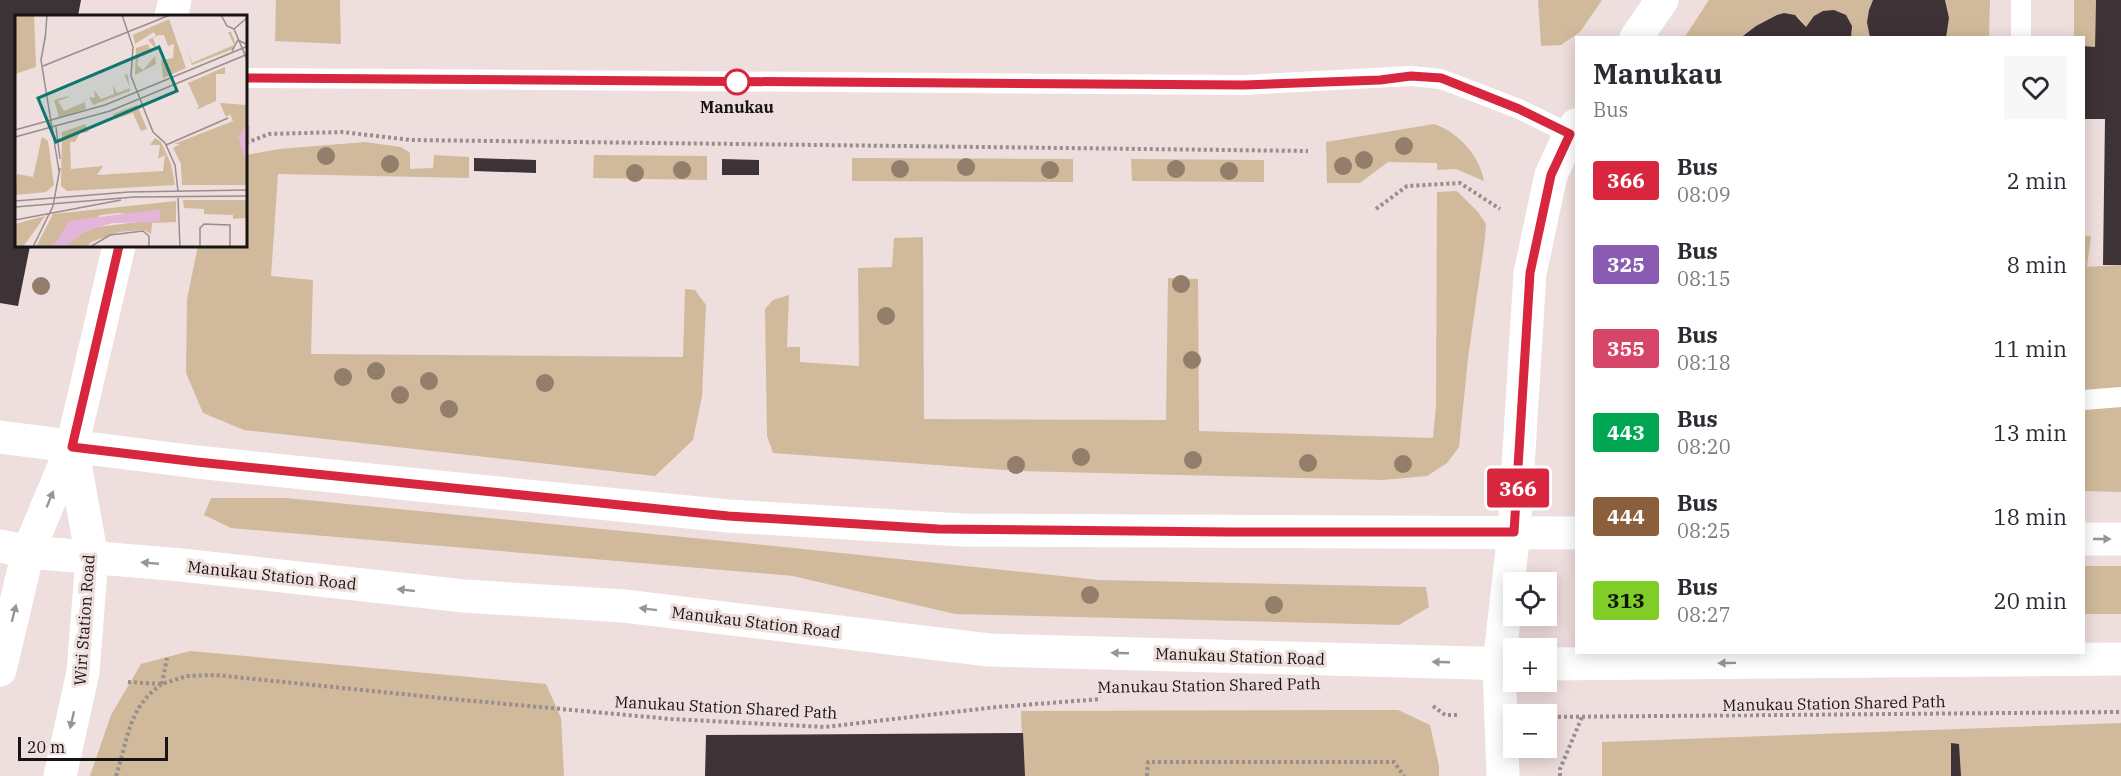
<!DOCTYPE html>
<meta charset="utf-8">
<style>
body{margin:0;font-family:"IBM Plex Serif",serif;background:#f7f7f7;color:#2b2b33;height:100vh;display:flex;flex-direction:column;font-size:22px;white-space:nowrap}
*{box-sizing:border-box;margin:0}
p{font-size:20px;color:#7c7c81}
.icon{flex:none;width:33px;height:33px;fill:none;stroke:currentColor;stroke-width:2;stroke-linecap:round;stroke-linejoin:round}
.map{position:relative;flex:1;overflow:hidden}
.details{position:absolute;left:1575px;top:36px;width:510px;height:618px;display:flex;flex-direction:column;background:#fff;border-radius:0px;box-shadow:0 3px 15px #0003}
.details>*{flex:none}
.badge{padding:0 12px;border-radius:4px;font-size:21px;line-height:39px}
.fabs{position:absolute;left:1503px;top:572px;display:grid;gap:12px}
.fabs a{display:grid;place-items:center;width:54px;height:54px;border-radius:0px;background:#fff;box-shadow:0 3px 15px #0003;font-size:30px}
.scale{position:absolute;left:18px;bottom:15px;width:150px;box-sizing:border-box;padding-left:6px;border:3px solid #191414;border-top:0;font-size:16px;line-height:21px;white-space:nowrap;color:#191414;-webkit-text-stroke:4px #eededd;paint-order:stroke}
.map>.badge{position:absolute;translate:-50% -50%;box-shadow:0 0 0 3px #fff}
.round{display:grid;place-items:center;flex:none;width:63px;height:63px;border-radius:0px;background:#f7f7f7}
.headline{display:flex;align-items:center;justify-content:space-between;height:102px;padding:0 18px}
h1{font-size:28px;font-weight:800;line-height:45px}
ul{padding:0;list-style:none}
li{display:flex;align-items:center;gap:18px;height:84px;padding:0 18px}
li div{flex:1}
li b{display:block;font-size:22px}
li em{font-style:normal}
li .badge{min-width:66px;font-weight:700;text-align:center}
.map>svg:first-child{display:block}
.green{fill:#d0ba9b}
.building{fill:#3d3235}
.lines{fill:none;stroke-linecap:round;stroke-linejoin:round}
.path{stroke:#998d8d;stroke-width:4;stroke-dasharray:3 3;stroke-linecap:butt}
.service{stroke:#fff;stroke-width:20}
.minor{stroke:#fff;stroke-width:33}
.secondary{stroke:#fff;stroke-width:33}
.primary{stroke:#fff;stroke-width:33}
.tree{fill:#927e6a}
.oneway{fill:#989595}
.line-casing{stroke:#fff;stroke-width:14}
.line{stroke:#d7263d;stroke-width:9}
.stop-dot{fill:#fff;stroke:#d7263d;stroke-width:3}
.labels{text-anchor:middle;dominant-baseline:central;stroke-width:6;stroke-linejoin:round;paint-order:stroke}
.stop-label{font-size:16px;font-weight:bold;fill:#191414;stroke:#eededd}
.street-label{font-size:16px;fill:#191414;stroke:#eededd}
.inset-river{fill:none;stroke:#e4b5d8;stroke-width:3}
.inset-road{fill:none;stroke:#998d8d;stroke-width:1.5}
.view{fill:#0f766e;fill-opacity:0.15;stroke:#0f766e;stroke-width:3}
.inset-edge{fill:none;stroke:#191414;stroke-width:3}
</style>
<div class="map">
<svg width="2121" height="776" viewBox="0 0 2121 776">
<rect width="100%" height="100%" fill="#eededd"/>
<path class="green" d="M276,0h64l1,44 -66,-3z
M1538,0h64l-22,32 -19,13 -20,1z
M1709,0h164c-6,13 -6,24 -3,37h-19l1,-11 -43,-2 -3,3 -7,-9 -15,-5 -28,13 -16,11 -56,1z
M1945,0h45l-1,37h-43l3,-19z
M2074,0h22l-1,47 -11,-1v-8h-10z
M1434,124c24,8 46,32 50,57l-28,-12 -19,1v-7l-49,-1 -28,21h-33l-1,-41z
M365,142l36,5 9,6v16l23,-1 1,-13 35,2v21l-191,-4 -7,102 42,4 -2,74 372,3 2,-68 10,1 11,15 -4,91 -9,44 -38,36 -411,-46 -41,-17 -17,-40 1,-74 11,-53h48v-91l33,-6z
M594,155l113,1v24l-114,-2z
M852,158l221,1v23l-221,-1z
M1131,159l133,1v22l-132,-1z
M1457,191l21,21 8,12 -1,15 -17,119 -9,89 -12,16 -20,13 -44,4 -364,-9 -246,-18 -6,-17 -2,-127 8,-9 16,-5 -2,52h13v15l59,4 -1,-98 34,-1 2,-29 29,-1 1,182 242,1 2,-142 30,1 1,152 234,7 3,-32 1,-214z
M2084,236h7l-4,31 34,-2v227l-37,-1z
M211,498h75l468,46 345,36 327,7 3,20 -30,18 -444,-11 -162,-38 -562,-48 -27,-13z
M2084,566h37v48h-37z
M190,651l356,33 15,34 3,58h-474l21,-61 30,-51z
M1398,710l32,15 9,41v10h-416l-2,-65z
M2121,723v53h-519v-34z"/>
<path class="building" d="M0,0h81l-3,16h-62v230h14l-12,60 -18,-3z
M1873,0h72l4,18 -3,20h-76l-3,-16 2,-12z
M2096,0h25v265h-18l2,-146h-21v-73l11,1z
M1834,10l12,5 6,11 -1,12h-111l16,-12 21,-11 7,-2 11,2 11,12 8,-11 9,-5z
M474,158l62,2v13l-62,-2z
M722,159l37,1v15h-37z
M1023,733l2,43h-320l1,-41z
M1951,743l8,1 2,32h-10z"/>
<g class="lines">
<path class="path" d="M246,143l23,-9 73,-2 69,8 897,11
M1376,209l31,-23 53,-3 40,26
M128,682l34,2 25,-8 28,-1 226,23 230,21 154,8 172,-20 104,-8
M162,684l5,-26
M1433,706l12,9h14
M1546,717l575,-5
M116,776c12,-36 12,-69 46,-92
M1147,776l1,-14h246l10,14
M1560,776v-7l22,-52"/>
<path class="service" d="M2021,38v-38
M246,78l998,7 167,-9 30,3 78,30 51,25
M2084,400l37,-3"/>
<path class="minor" d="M1636,38l26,-38
M1503,776l-4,-112 15,-132 16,-259 21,-98 19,-41 6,-9"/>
<path class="secondary" d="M171,16l4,-16
M72,447l47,-201"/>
<path class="primary" d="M0,437l197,25 241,25 290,29 234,14 614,3
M2084,539h37
M0,546l28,6 153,13 283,31 160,10 365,44 525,14
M1546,664l575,-5
M0,670l28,-118 44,-105
M60,776l23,-104 9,-114 -20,-111"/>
</g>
<g class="tree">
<circle cx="1404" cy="146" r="9"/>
<circle cx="326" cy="156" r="9"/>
<circle cx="1364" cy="160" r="9"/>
<circle cx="390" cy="164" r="9"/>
<circle cx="1343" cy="166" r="9"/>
<circle cx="966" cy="167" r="9"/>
<circle cx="900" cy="169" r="9"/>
<circle cx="1176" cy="169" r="9"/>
<circle cx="682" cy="170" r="9"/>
<circle cx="1050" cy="170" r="9"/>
<circle cx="1229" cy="171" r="9"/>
<circle cx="635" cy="173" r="9"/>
<circle cx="1181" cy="284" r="9"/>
<circle cx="41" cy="286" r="9"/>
<circle cx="886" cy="316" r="9"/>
<circle cx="1192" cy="360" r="9"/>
<circle cx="376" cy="371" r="9"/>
<circle cx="343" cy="377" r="9"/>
<circle cx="429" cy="381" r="9"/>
<circle cx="545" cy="383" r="9"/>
<circle cx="400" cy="395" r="9"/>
<circle cx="449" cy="409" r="9"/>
<circle cx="1081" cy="457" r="9"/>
<circle cx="1193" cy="460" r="9"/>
<circle cx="1308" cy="463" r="9"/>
<circle cx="1403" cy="464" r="9"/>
<circle cx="1016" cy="465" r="9"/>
<circle cx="1090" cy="595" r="9"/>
<circle cx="1274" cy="605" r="9"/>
</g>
<defs><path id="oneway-solid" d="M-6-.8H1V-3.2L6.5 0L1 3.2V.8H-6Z" transform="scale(1.5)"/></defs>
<g class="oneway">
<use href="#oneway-solid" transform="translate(50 499) rotate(-68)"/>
<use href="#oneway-solid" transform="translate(2102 539)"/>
<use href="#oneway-solid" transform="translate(150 563) rotate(-175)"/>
<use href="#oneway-solid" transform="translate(406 590) rotate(-174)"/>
<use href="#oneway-solid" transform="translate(648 609) rotate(-173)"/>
<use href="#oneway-solid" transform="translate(14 613) rotate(-76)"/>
<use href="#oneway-solid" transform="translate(1120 653) rotate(-178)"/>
<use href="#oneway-solid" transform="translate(1441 662) rotate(-178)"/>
<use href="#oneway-solid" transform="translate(1727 663) rotate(179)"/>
<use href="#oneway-solid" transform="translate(72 720) rotate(103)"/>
</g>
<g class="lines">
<g class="line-casing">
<path id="line" d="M119,246l-47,201 125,15 531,54 210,13 290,3h286l16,-259 21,-98 19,-41 -51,-25 -78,-31 -30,-2 -31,4 -136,5 -998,-7"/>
</g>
<use href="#line" class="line"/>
</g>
<circle class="stop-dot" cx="737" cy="82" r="12"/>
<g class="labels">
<g class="stop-label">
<text x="737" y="107">Manukau</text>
</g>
<g class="street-label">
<text transform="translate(272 575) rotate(6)">Manukau Station Road</text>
<text transform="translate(84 620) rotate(-86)">Wiri Station Road</text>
<text transform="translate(756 622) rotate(7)">Manukau Station Road</text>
<text transform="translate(1240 656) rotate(2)">Manukau Station Road</text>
<text transform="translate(1209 685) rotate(-1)">Manukau Station Shared Path</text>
<text transform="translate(1834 703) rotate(-1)">Manukau Station Shared Path</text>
<text transform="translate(726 707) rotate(3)">Manukau Station Shared Path</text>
</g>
</g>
<g transform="translate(15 15)">
<rect width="232" height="232" fill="#eededd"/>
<path d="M0,0h19l2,52 -21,7zM154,4l17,49 -23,10 -2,-18 12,-2 1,-14 -6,2 -4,-11h-5l-6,3 4,12 -9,-10 8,-4 -2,-4 -19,12 -2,-9zM213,17h3l4,10 -2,7 -41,16 -6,-18 6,16 42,-18zM133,29l4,9 -6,-3v5l-7,1 -2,9 6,5 12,-14 1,8 -21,11 1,-27zM210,52v7h-9v27l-20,9 3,-3 -11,-24zM109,59l4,1 2,16 -37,14 -4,-8 6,1 -1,-8 7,9 13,-5 -1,-9 4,8 13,-5zM53,81l1,1 -11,4 6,10 21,-9 -1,-4 2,11 -27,8 -5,-17zM205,88l27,2v80h-65l-1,-21 -8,-16 7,-4h-6l59,-23 -3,-7 -4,3zM122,90l10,24 -6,2 -8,-18 -18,6 -2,-5zM70,109l4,8 -9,1 -5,9h-5l1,27 32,-3 -6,9 66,-4 2,-16 -7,4 2,-14h-10l5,-7 6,4 10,22 4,21 -108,6 -6,-5 1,-54zM27,122l6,4 6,44 -8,7 -31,3 2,-21 16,3zM168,185h64v18l-14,1v-4l-29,-1v-5l-20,-1zM161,186v21l-24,1 -1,11 -7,-4 -25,2 -28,10 -4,5h-23l20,-15 14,-5 64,-8 -44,-6 -17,2 -48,32h-17l17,-33zM30,201l-22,31h-8v-23z" fill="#d0ba9b"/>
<path d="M232,110l1,37h-2l-8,-25zM146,194l-2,13 -47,1 -28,9 -20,15h-11l16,-26z" fill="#e4b5d8"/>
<path class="inset-river" d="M233,111v19"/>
<path class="inset-road" d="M107,0l11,32 -2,29 22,56 12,11 10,22 3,26M206,0l6,11 7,3M219,14l14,33M219,14l14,-12M30,23l-4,22 18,111M30,25l2,-25M217,36l6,-11 10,5M28,51l127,-51M41,112l4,32M0,115l90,-25 143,-59M0,122l95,-26 138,-57M151,130l62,-27M163,183l2,49M0,186l114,-9 119,-2M0,192l119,-10 114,-1M0,205l106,-20M18,232l20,-41 7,-38M75,232l20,-12 33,-4 6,5v11M185,232v-19l4,-4 26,1v22"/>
<path class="view" d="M144,32l18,44 -121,51 -18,-44z"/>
<rect width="232" height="232" class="inset-edge"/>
</g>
</svg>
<div class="fabs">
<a><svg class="icon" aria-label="locate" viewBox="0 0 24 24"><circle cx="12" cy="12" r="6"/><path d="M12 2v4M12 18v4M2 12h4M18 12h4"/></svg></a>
<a>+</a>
<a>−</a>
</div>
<div class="scale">20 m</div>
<b class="badge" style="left:1518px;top:488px;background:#d7263d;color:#fff">366</b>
<section class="details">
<div class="headline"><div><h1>Manukau</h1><p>Bus</p></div><a class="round"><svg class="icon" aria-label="heart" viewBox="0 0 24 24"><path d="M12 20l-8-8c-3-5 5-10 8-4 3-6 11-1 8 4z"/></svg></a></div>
<ul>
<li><span class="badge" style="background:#d7263d;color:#fff">366</span><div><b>Bus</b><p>08:09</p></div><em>2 min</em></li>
<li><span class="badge" style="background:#895bb3;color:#fff">325</span><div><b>Bus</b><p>08:15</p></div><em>8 min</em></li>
<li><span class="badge" style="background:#d74668;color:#fff">355</span><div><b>Bus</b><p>08:18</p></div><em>11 min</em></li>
<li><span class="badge" style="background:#00a651;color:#fff">443</span><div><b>Bus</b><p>08:20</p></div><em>13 min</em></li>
<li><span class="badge" style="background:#8b5e3c;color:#fff">444</span><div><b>Bus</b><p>08:25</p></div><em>18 min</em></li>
<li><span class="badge" style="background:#80cd27;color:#111">313</span><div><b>Bus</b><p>08:27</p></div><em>20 min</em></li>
</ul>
</section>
</div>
